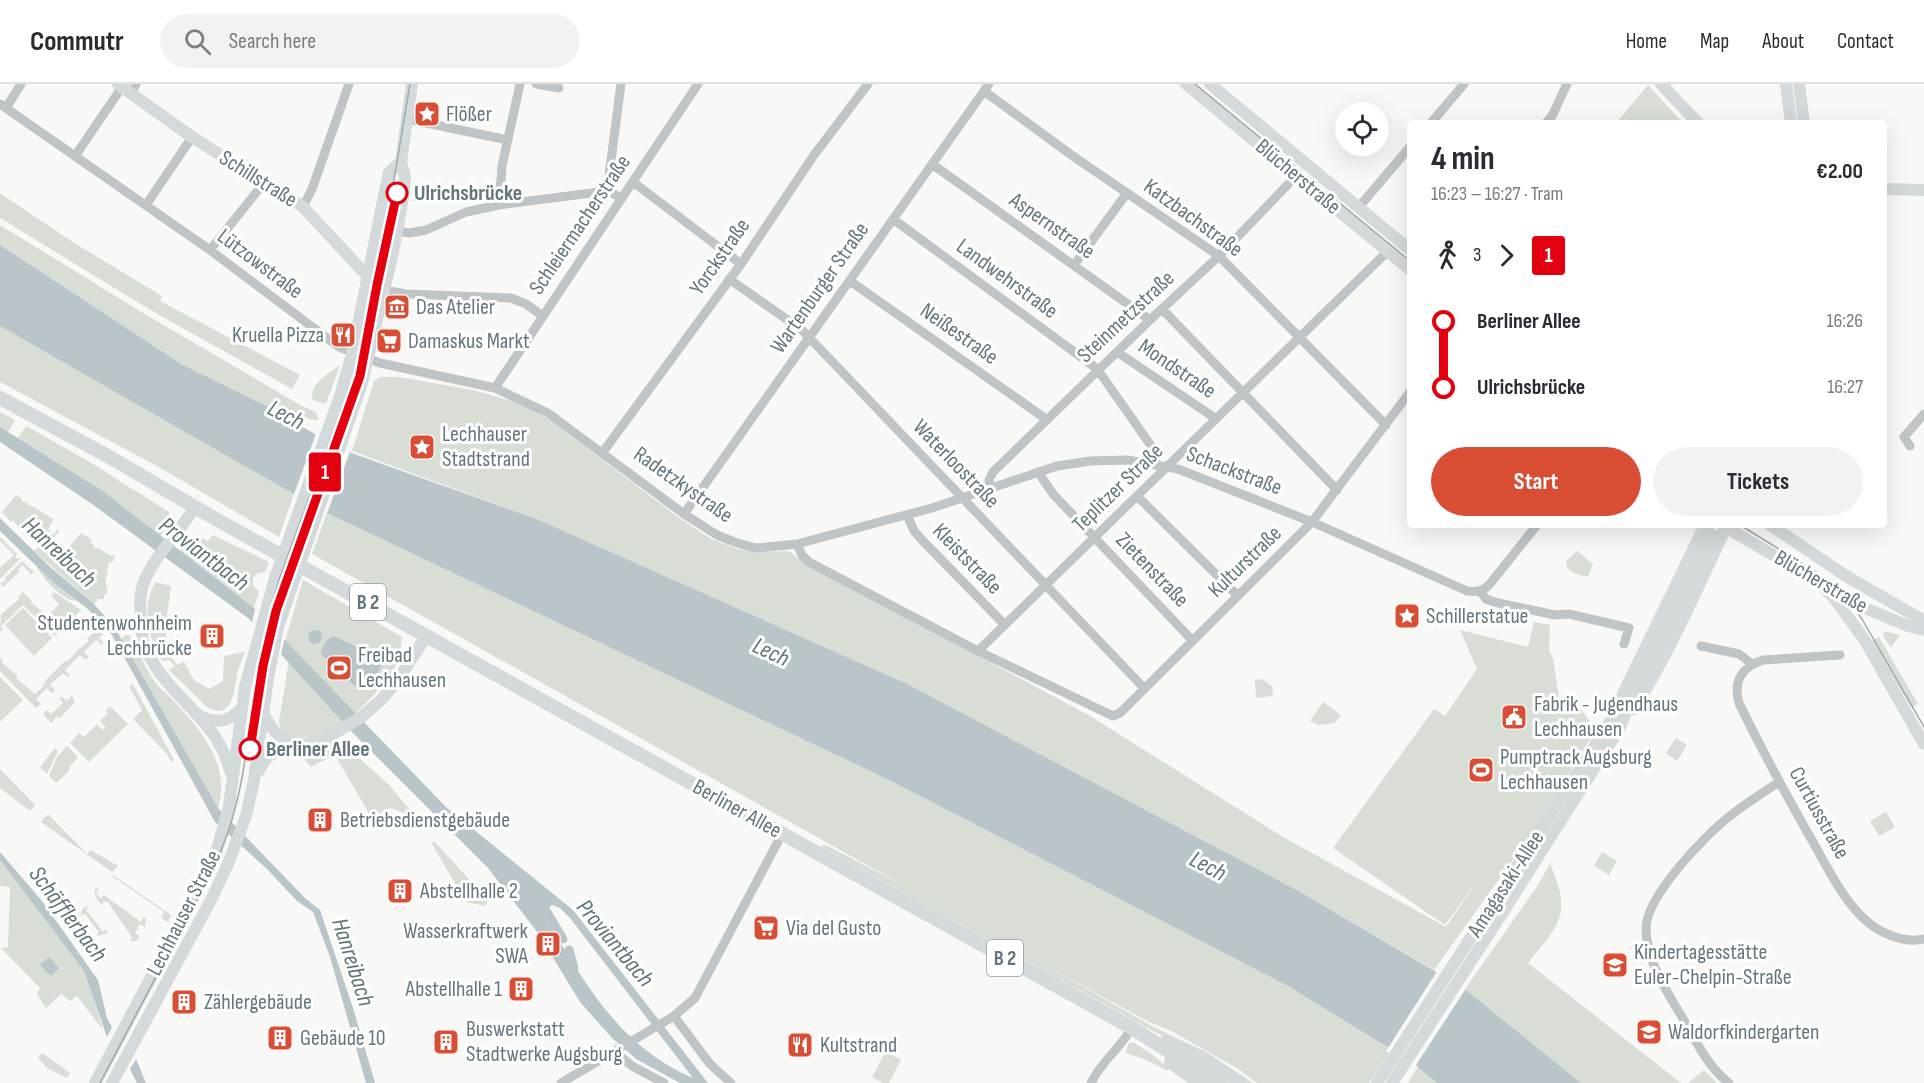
<!DOCTYPE html>
<meta charset="utf-8">
<style>
body{margin:0;font-family:"Sofia Sans Condensed",sans-serif;background:#f2f2f3;color:#2b2b33;height:100vh;display:flex;flex-direction:column;font-size:22px;white-space:nowrap}
*{box-sizing:border-box;margin:0}
p{font-size:20px;color:#7c7c81}
.icon{flex:none;width:33px;height:33px;fill:none;stroke:currentColor;stroke-width:2;stroke-linecap:round;stroke-linejoin:round}
.map{position:relative;flex:1;overflow:hidden}
.panel{position:absolute;left:1407px;top:36px;width:480px;height:408px;display:flex;flex-direction:column;background:#fff;border-radius:6px;box-shadow:0 6px 24px #0002}
.panel>*{flex:none}
.badge{padding:0 12px;border-radius:4px;font-size:21px;line-height:39px}
.fabs{position:absolute;left:1335px;top:18px;display:grid;gap:12px}
.fabs a{display:grid;place-items:center;width:54px;height:54px;border-radius:50%;background:#fff;box-shadow:0 6px 24px #0002;font-size:30px}
.map>.badge{position:absolute;translate:-50% -50%;box-shadow:0 0 0 3px #fff}
.legs{display:flex;align-items:center;gap:9px;height:66px;padding:0 24px;font-size:20px}
.legs p{margin-inline-start:auto}
.head{display:flex;align-items:center;justify-content:space-between;height:102px;padding:0 24px}
h1{font-size:33px;font-weight:700;line-height:45px}
.primary-button{display:flex;gap:12px;margin-top:auto;padding:12px 24px}
.primary-button a{flex:1;height:69px;border-radius:36px;background:#d94d34;color:#fff;font-size:24px;font-weight:700;line-height:69px;text-align:center}
.primary-button a+a{background:#f2f2f3;color:#2b2b33}
ul{padding:0 24px;list-style:none}
li{display:flex;align-items:center;gap:21px;height:66px;font-size:22px}
li i{display:grid;place-items:center;width:9px;height:100%;margin:0 8px;background:currentColor}
li i::after{content:'';width:15px;height:15px;margin:-8px;border:4px solid;border-radius:50%;background:#fff}
li p{margin-inline-start:auto}
li:first-child i{background:linear-gradient(#0000 50%,currentColor 0)}
li:last-child i{background:linear-gradient(currentColor 50%,#0000 0)}
header{display:flex;align-items:center;gap:36px;box-sizing:border-box;height:84px;padding:0 30px;background:#fff;border-bottom:2px solid #e1e1e2}
header strong{font-size:28px}
nav{display:flex;gap:33px;margin-inline-start:auto;font-size:21px}
.search{width:420px;height:54px;background:#f2f2f3;display:flex;align-items:center;gap:15px;box-sizing:border-box;padding:0 21px;border-radius:33px;color:#7c7c81;font-size:22px}
.map>svg:first-child{display:block}
.green{fill:#d8ddd5}
.water{fill:#b9c5c9;fill-rule:evenodd}
.pier{fill:#f8f8f6}
.lines{fill:none;stroke-linecap:round;stroke-linejoin:round}
.canal{stroke:#b9c5c9;stroke-width:9}
.secondary-tunnel{stroke:#d3d8d8;stroke-width:12;stroke-dasharray:12 6;stroke-linecap:butt}
.street{stroke:#bfc4c7;stroke-width:9}
.secondary{stroke:#d4d9db;stroke-width:12}
.primary{stroke:#d4d9db;stroke-width:14}
.tram{stroke:#9fa7ac;stroke-width:1.5}
.line-1-casing{stroke:#fff;stroke-width:14}
.line-1{stroke:#e3000f;stroke-width:9}
.stop-1-dot{fill:#fff;stroke:#e3000f;stroke-width:3}
.labels{text-anchor:middle;dominant-baseline:central;stroke-width:6;stroke-linejoin:round;paint-order:stroke}
.shield{fill:#fff;stroke:#939fa5;stroke-width:1.5}
.shield-label{font-size:21px;font-weight:bold;fill:#65767f}
.poi-label{font-size:22px;fill:#65767f;stroke:#fff;text-anchor:start}
.street-label{font-size:22px;fill:#65767f;stroke:#fff}
.stop-label{font-size:22px;font-weight:bold;fill:#65767f;stroke:#fff;text-anchor:start}
.water-label{font-size:24px;font-style:italic;fill:#607479;stroke:#fff}
</style>
<header>
<strong>Commutr</strong>
<div class="search"><svg class="icon" aria-label="search" viewBox="0 0 24 24"><circle cx="10" cy="10" r="6"/><path d="M15 15l6 6"/></svg>Search here</div>
<nav><a>Home</a><a>Map</a><a>About</a><a>Contact</a></nav>
</header>
<div class="map">
<svg width="1924" height="999" viewBox="0 0 1924 999">
<rect width="100%" height="100%" fill="#f8f8f6"/>
<path class="green" d="M1648,1l35,38h-67z
M0,109l71,48 91,55 -2,5 140,74 -8,14 -140,-78 -152,-93z
M0,141l148,91 154,90 14,6 3,9 -23,-5 -10,1 -103,-52 -183,-120z
M0,242l294,168 -15,43 -122,-71 -157,-84z
M340,281l-14,39 -13,-4c-5,-15 15,-26 27,-35z
M380,293h19l74,13 46,13 31,17 128,97 33,22 27,10 18,3 32,-1 20,13 282,152 193,121 163,90 36,-53 -37,51 -112,-77 101,-139 11,7 32,-47 -17,-39 68,17 6,-25 16,3 -1,24 4,10 6,39 18,6 19,26 -66,106 -96,134 -130,-76 -770,-376 -182,-67 22,-70z
M0,328l15,8 -7,12 -8,-5z
M26,342l62,35 81,51v8l-8,16 -58,-45 -85,-53z
M16,411l6,4v2l3,2 1,-2 1,3c10,4 17,11 27,15l-6,10 2,2 -14,13 -6,-6v-5l-3,-6 -9,-1 -5,-6 -2,2 -9,-10z
M327,429l566,269 393,203 105,65 -22,33h-112l-17,-13 -67,-38 -28,-12 -100,-55 107,61 59,29 42,28h-5l-26,-17 -71,-36 -329,-182 -1,-2 3,-1 8,3 76,40 -596,-334z
M57,445l2,2 -8,10 5,8 12,-1 13,-15 11,7 -2,2 4,3 -1,2 4,2 1,-1 13,8 4,-1 -3,8 -3,-1 -4,23h2v9l-3,1v4h-6l-4,5 -60,-53 18,-18 2,2z
M213,451l56,27 -4,10 -8,1 -4,5v8l6,5 -5,17 -75,-58 19,-14 10,5z
M0,453l17,17 -2,4h6l-21,21v-11l14,-13 -14,-14z
M1577,467l16,13 -5,13c-10,-3 -22,-4 -22,-16z
M22,477l12,11 -3,3 -8,-10 -5,4 2,2 -17,16 -3,-4 6,-2 -2,-2z
M36,482l41,35c-15,0 -34,-23 -41,-35z
M303,496l99,57 -3,25 -24,32 -20,20 -2,-1c-17,14 -44,34 -67,20 -5,-3 -6,-5 -7,-11l12,-75 -6,-6z
M155,498l16,4c-3,26 -12,58 6,79l7,-3 10,18 15,9 14,-8 1,-25 21,-4c-2,6 -5,12 -7,18 -4,17 -4,53 -31,37l-38,-37 6,-3 -5,-7 -8,1c-15,-25 -20,-52 -7,-79z
M23,508l9,9 -1,1 16,14 12,-11 -8,-10 3,-3 27,18 -26,26 -32,-31 -22,21 2,3 -3,3 1,-18 18,-15 -1,-2z
M23,524l29,30 -18,18 -29,-31z
M98,545l5,5 -4,4 4,4 -1,3 -6,-5 -12,12 5,5 -3,3 -6,-5 -15,15 5,6 -2,1 -5,-4 -13,12 5,5 -3,3 -5,-5 -11,11 5,5 -5,4 -36,-37v-13l3,3 -1,2 16,13 -2,2 19,16 10,-10 -1,-2 22,-22 2,1 12,-14 1,1 8,-7 -2,-2z
M1884,547l16,4 -9,13 -8,-12z
M126,551l5,1c8,15 14,33 24,46 3,5 9,9 13,13 29,30 64,68 50,113l-97,-169z
M1879,553l39,67 -7,3 -40,-66z
M0,593l23,23 -23,22z
M1262,595l10,7 1,10 -17,2 -1,-18z
M133,600l41,76 -3,2 -4,-8 -34,-35 9,-9 -13,-24z
M72,612l3,6 -15,16 -2,-2 -7,7 -8,-9 4,-4 4,4 12,-11 -4,-5 3,-1 5,4z
M1323,618l18,13 -6,8 -16,2 -9,-4z
M110,622l18,18 -39,38 -19,-19 9,-10 5,4 13,-13 6,6 3,-2 -6,-7 8,-8 -2,-3z
M336,653l52,47 29,34 -26,-10 -20,9 -36,-62 -24,12 -11,-13z
M1676,654l11,7 -10,16 -11,-8z
M67,662l10,10v3l-7,7 -1,5 -13,12 -7,-7 8,-19z
M55,664l3,3 -11,23 -7,-7z
M0,685l35,36 -5,6 -30,-23z
M1886,728l9,15 -16,9 -9,-15z
M48,730l39,40 4,-4 27,16 -6,6 -71,-50z
M434,757l54,59 -3,6 -19,-4 -34,-58z
M1602,768l15,9 -8,14 -15,-9z
M0,776l84,111 8,22 11,37 -26,-34 -7,5 -9,-7 -15,14 -9,-14 3,-6 -39,-40 7,-1 2,-60 -10,-1z
M1550,780c22,50 10,60 -22,99l153,120h-100l-116,-94 71,-101z
M113,791l58,40 -3,7 -7,-4 3,-6 -52,-36z
M100,802l-4,8 5,4 3,-3 37,27 3,-5 2,2 -1,8 -5,-3 -5,9 5,3 -4,5h-6l2,-4 -25,-36 -6,3c-4,-5 -7,-8 -6,-14z
M89,822l-3,4 17,22 5,-3 -2,5 -10,2 3,-4 -14,-18 -5,2 3,-8z
M1133,958l20,13 15,13v3l-22,-11 -20,-7 2,-9z
M886,967l15,9 -12,23h-6l-11,-6z
M42,969l28,20 -3,5 -20,-10 -9,-10z
M1418,983l19,16h-29z
M1704,986l13,13h-29z"/>
<path class="water" d="M0,161l183,120 83,41 77,44 191,68 373,166 397,210 161,95 116,94h-144l-24,-20 -127,-78 -393,-203 -566,-269 -327,-187z
M0,343l103,64 151,117 192,199 127,103 135,173h-28l-44,-24 -24,-21 -32,-36 -42,-69 -50,-65 -140,-140 -100,-110 -156,-114 -92,-62zM553,821l7,3 10,10 123,160c-75,-32 -109,-97 -149,-162l1,-7z
M0,434l49,48 45,38 21,24 103,180 88,91 14,11 34,101 21,72h-9l-36,-126 -17,-45 -16,-11 -30,-32 -52,-47 -103,-187 -23,-25 -36,-28 -53,-51z
M308 553a7 7 0 1 1 14 0a7 7 0 1 1-14 0Z
M334,552l45,22c6,10 -5,19 -11,28l-12,1 -35,-33c0,-7 6,-16 13,-18z
M0,768l42,49 56,79 9,38 5,9 -5,10 -23,-66 -84,-111z
M49,873l10,11 -8,8 -11,-11z
M136,975l10,24h-9l-7,-14z"/>
<path class="pier" d="M317,347l34,18 -25,67 -33,-19z
M256,521l29,32 -5,22 -29,-33z
M1437,885l30,18 -53,81 -28,-17 50,-78z"/>
<g class="lines">
<path class="canal" d="M535,821l10,4 18,30
M569,866l5,18"/>
<path class="secondary-tunnel" d="M1709,456l7,-15"/>
<path class="street" d="M536,0l23,4
M984,7l86,63 149,102 167,169
M131,8l5,-8
M0,20l210,146 129,97 41,16 115,25 53,25 136,101 33,21 20,8 19,5 41,-4 135,-36 125,-42 33,-5 37,-1 51,9 134,53 155,69c9,1 15,1 22,-6l48,-60
M6,24l15,-24
M407,35l101,21
M1431,39l33,-39
M1546,39l6,-7 15,-32
M75,72l47,-69
M932,80l218,156
M633,98l108,82
M607,107l14,-107
M146,121l46,-68
M499,121l3,-39 18,-82
M303,123l9,-18 37,-105
M1358,124l52,-61
M893,135l199,146 6,5 56,80 2,14
M397,147l12,2 17,-3 40,-18 33,-7 108,-14 15,7
M210,166l54,-67
M1074,181l53,-72
M729,195l73,51 342,358
M850,197l196,138
M384,206l22,4 105,4 15,6 17,12
M1162,225l175,181
M1117,268l98,66
M495,304l203,-304
M1910,362l-6,-9 20,-23
M603,368l138,-188 73,-109 54,-71
M1038,388l15,22 139,146
M990,405l-1,-9 4,-8 157,-152 69,-64 78,-81
M1137,412l101,100
M684,430l305,-430
M907,431l7,16 8,9 83,85
M797,460l5,11 7,7 169,89 135,65 7,-3 192,-191 98,-130
M1480,507l6,8 8,3 61,13 14,-1 60,14 -5,16
M1701,562l38,8 13,10
M978,567l410,-400
M1840,571l-77,5c-22,7 -30,22 -24,43 23,48 49,95 75,141 14,25 28,53 48,73 15,15 41,27 62,22
M674,932l36,48 21,19
M615,968l17,14 32,17
M561,999l113,-67 21,-18 87,-164
M1091,999c10,-21 29,-35 41,-55
M1729,999c-23,-17 -35,-47 -50,-71 -15,-25 -33,-53 -33,-84 0,-31 59,-93 84,-112 15,-12 32,-23 49,-34"/>
<path class="secondary" d="M118,0l74,53 111,70 68,73
M1186,0l224,186
M1210,0l200,166
M1661,0l37,39
M1786,0l5,39
M1799,0l5,39
M1884,105l40,1
M195,423c-15,25 -41,49 -51,75 -5,12 -4,24 -3,36 1,8 0,16 2,23 12,38 49,63 71,94 8,12 13,24 17,38
M1722,441l138,81 48,20 16,4
M1770,441l76,51 78,45
M1826,506l8,8 30,41 60,105
M1618,620l87,-179
M1634,625c37,-59 64,-122 93,-184
M264,630c8,18 17,27 37,30
M198,631c18,9 29,8 43,-6
M258,688l9,-15 11,-6 45,-11 37,-22 20,-17 16,-18 31,-48
M95,999l120,-226 14,-51 16,-119 30,-109 66,-185 11,-39 34,-168 3,-14 12,-10
M112,999l98,-181 18,-38 18,-48 8,-36 14,-102 10,-51 84,-244 31,-131 11,-60 1,-15 -4,-15 11,-78
M1377,999l233,-361 17,-23
M1392,999l111,-171 116,-183 18,-43 72,-146"/>
<path class="primary" d="M0,314l106,57 106,62 920,511 87,55
M1166,958l35,15 39,26
M1171,978l29,21"/>
<path class="tram" d="M1195,0l215,177
M1740,441l76,47 27,22 19,25 62,108
M100,999l107,-203c10,-21 20,-41 26,-64 14,-48 17,-101 25,-150 5,-29 13,-58 21,-86l75,-205 37,-177 19,-114"/>
</g>
<g class="lines">
<g class="line-1-casing">
<path id="line-1" d="M250,665l13,-83 13,-55 84,-235 17,-91 20,-92"/>
</g>
<use href="#line-1" class="line-1"/>
</g>
<defs>
<g id="sight-square" transform="scale(1.35)"><rect x="-9" y="-9" width="18" height="18" rx="4" fill="#d94d34" stroke="#fff"/><path d="M0-6L1.8-2.2L6-1.7L2.9 1.2L3.7 5.4L0 3.3L-3.7 5.4L-2.9 1.2L-6-1.7L-1.8-2.2Z" fill="#fff"/></g>
<g id="museum-square" transform="scale(1.35)"><rect x="-9" y="-9" width="18" height="18" rx="4" fill="#d94d34" stroke="#fff"/><path d="M0-6L6-3V-2H-6V-3ZM-5-1h2V3h-2ZM-1-1h2V3h-2ZM3-1h2V3H3ZM-6 4H6V6H-6Z" fill="#fff"/></g>
<g id="restaurant-square" transform="scale(1.35)"><rect x="-9" y="-9" width="18" height="18" rx="4" fill="#d94d34" stroke="#fff"/><path d="M-5-6h1v4h1v-4h1v4h1v-4h1v5L-1.5 .5V6h-2V.5L-5-1ZM5-6V6H3V1.5H1.5Q1.5-4 5-6Z" fill="#fff"/></g>
<g id="supermarket-square" transform="scale(1.35)"><rect x="-9" y="-9" width="18" height="18" rx="4" fill="#d94d34" stroke="#fff"/><path d="M-6-5.5h2.5l.6 2H6L4.5 2H-2.5L-4.4-4H-6ZM-1.5 3.2a1.3 1.3 0 1 0 .1 0ZM3 3.2a1.3 1.3 0 1 0 .1 0Z" fill="#fff"/></g>
<g id="building-square" transform="scale(1.35)"><rect x="-9" y="-9" width="18" height="18" rx="4" fill="#d94d34" stroke="#fff"/><path d="M-4-6H4V6H1V3H-1V6H-4ZM-2.5-4.3h1.7v1.8h-1.7ZM.8-4.3h1.7v1.8H.8ZM-2.5-1h1.7V.8h-1.7ZM.8-1h1.7V.8H.8Z" fill="#fff"/></g>
<g id="stadium-square" transform="scale(1.35)"><rect x="-9" y="-9" width="18" height="18" rx="4" fill="#d94d34" stroke="#fff"/><path d="M0-5a6.5 5 0 1 0 0 10a6.5 5 0 1 0 0-10ZM-3.5-1.8h7v3.6h-7Z" fill="#fff"/></g>
<g id="civic-square" transform="scale(1.35)"><rect x="-9" y="-9" width="18" height="18" rx="4" fill="#d94d34" stroke="#fff"/><path d="M-.6-6.5H3V-4.5H.6V-3L4-1V1h2V6H-6V1h2V-1L-.6-3ZM-1.2 2.5V6h2.4V2.5Z" fill="#fff"/></g>
<g id="school-square" transform="scale(1.35)"><rect x="-9" y="-9" width="18" height="18" rx="4" fill="#d94d34" stroke="#fff"/><path d="M0-5L7-2L0 1L-7-2ZM-4 1L0 2.5L4 1V4Q0 6-4 4Z" fill="#fff"/></g>
</defs>
<g fill-rule="evenodd">
<use href="#sight-square" x="427" y="30"/>
<use href="#museum-square" x="397" y="223"/>
<use href="#restaurant-square" x="343" y="251"/>
<use href="#supermarket-square" x="389" y="257"/>
<use href="#sight-square" x="422" y="363"/>
<use href="#sight-square" x="1407" y="532"/>
<use href="#building-square" x="212" y="552"/>
<use href="#stadium-square" x="339" y="584"/>
<use href="#civic-square" x="1514" y="633"/>
<use href="#stadium-square" x="1481" y="686"/>
<use href="#building-square" x="320" y="736"/>
<use href="#building-square" x="400" y="807"/>
<use href="#supermarket-square" x="766" y="844"/>
<use href="#building-square" x="548" y="860"/>
<use href="#school-square" x="1615" y="881"/>
<use href="#building-square" x="521" y="905"/>
<use href="#building-square" x="184" y="918"/>
<use href="#school-square" x="1649" y="948"/>
<use href="#building-square" x="280" y="954"/>
<use href="#building-square" x="446" y="958"/>
<use href="#restaurant-square" x="800" y="961"/>
</g>
<g class="stop-1-dot">
<circle cx="397" cy="109" r="10"/>
<circle cx="250" cy="665" r="10"/>
</g>
<g class="labels">
<g class="shield">
<rect x="350" y="500" width="36" height="36" rx="4.5"/>
<rect x="987" y="856" width="36" height="36" rx="4.5"/>
</g>
<g class="shield-label">
<text x="368" y="518">B 2</text>
<text x="1005" y="874">B 2</text>
</g>
<g class="poi-label">
<text x="446" y="30">Flößer</text>
<text x="416" y="223">Das Atelier</text>
<text x="324" y="251" text-anchor="end">Kruella Pizza</text>
<text x="408" y="257">Damaskus Markt</text>
<text x="442" y="350">Lechhauser<tspan x="442" dy="25">Stadtstrand</tspan></text>
<text x="1426" y="532">Schillerstatue</text>
<text x="192" y="539" text-anchor="end">Studentenwohnheim<tspan x="192" dy="25">Lechbrücke</tspan></text>
<text x="358" y="571">Freibad<tspan x="358" dy="25">Lechhausen</tspan></text>
<text x="1534" y="620">Fabrik - Jugendhaus<tspan x="1534" dy="25">Lechhausen</tspan></text>
<text x="1500" y="673">Pumptrack Augsburg<tspan x="1500" dy="25">Lechhausen</tspan></text>
<text x="340" y="736">Betriebsdienstgebäude</text>
<text x="420" y="807">Abstellhalle 2</text>
<text x="786" y="844">Via del Gusto</text>
<text x="528" y="847" text-anchor="end">Wasserkraftwerk<tspan x="528" dy="25">SWA</tspan></text>
<text x="1634" y="868">Kindertagesstätte<tspan x="1634" dy="25">Euler-Chelpin-Straße</tspan></text>
<text x="502" y="905" text-anchor="end">Abstellhalle 1</text>
<text x="204" y="918">Zählergebäude</text>
<text x="466" y="945">Buswerkstatt<tspan x="466" dy="25">Stadtwerke Augsburg</tspan></text>
<text x="1668" y="948">Waldorfkindergarten</text>
<text x="300" y="954">Gebäude 10</text>
<text x="820" y="961">Kultstrand</text>
</g>
<g class="street-label">
<text transform="translate(1298 93) rotate(40)">Blücherstraße</text>
<text transform="translate(258 95) rotate(32)">Schillstraße</text>
<text transform="translate(1193 134) rotate(36)">Katzbachstraße</text>
<text transform="translate(580 141) rotate(-56)">Schleiermacherstraße</text>
<text transform="translate(1052 142) rotate(35)">Aspernstraße</text>
<text transform="translate(720 173) rotate(-55)">Yorckstraße</text>
<text transform="translate(260 180) rotate(37)">Lützowstraße</text>
<text transform="translate(1007 195) rotate(36)">Landwehrstraße</text>
<text transform="translate(820 204) rotate(-55)">Wartenburger Straße</text>
<text transform="translate(1126 233) rotate(-43)">Steinmetzstraße</text>
<text transform="translate(959 250) rotate(35)">Neißestraße</text>
<text transform="translate(1177 285) rotate(34)">Mondstraße</text>
<text transform="translate(956 380) rotate(46)">Waterloostraße</text>
<text transform="translate(1234 387) rotate(21)">Schackstraße</text>
<text transform="translate(683 401) rotate(35)">Radetzkystraße</text>
<text transform="translate(1118 404) rotate(-44)">Teplitzer Straße</text>
<text transform="translate(967 475) rotate(46)">Kleiststraße</text>
<text transform="translate(1245 478) rotate(-44)">Kulturstraße</text>
<text transform="translate(1152 486) rotate(46)">Zietenstraße</text>
<text transform="translate(1821 498) rotate(30)">Blücherstraße</text>
<text transform="translate(737 725) rotate(29)">Berliner Allee</text>
<text transform="translate(1819 729) rotate(61)">Curtiusstraße</text>
<text transform="translate(1506 800) rotate(-57)">Amagasaki-Allee</text>
<text transform="translate(184 829) rotate(-63)">Lechhauser Straße</text>
</g>
<g class="stop-label">
<text x="414" y="109">Ulrichsbrücke</text>
<text x="266" y="665">Berliner Allee</text>
</g>
<g class="water-label">
<text transform="translate(286 331) rotate(27)">Lech</text>
<text transform="translate(59 468) rotate(43)">Hanreibach</text>
<text transform="translate(204 470) rotate(37)">Proviantbach</text>
<text transform="translate(771 568) rotate(25)">Lech</text>
<text transform="translate(1208 782) rotate(28)">Lech</text>
<text transform="translate(68 830) rotate(53)">Schäfflerbach</text>
<text transform="translate(615 859) rotate(50)">Proviantbach</text>
<text transform="translate(353 878) rotate(72)">Hanreibach</text>
</g>
</g>
</svg>
<div class="fabs">
<a><svg class="icon" aria-label="locate" viewBox="0 0 24 24"><circle cx="12" cy="12" r="6"/><path d="M12 2v4M12 18v4M2 12h4M18 12h4"/></svg></a>
</div>
<b class="badge" style="left:325px;top:388px;background:#e3000f;color:#fff">1</b>
<section class="panel">
<div class="head"><div><h1>4 min</h1><p>16:23 – 16:27 · Tram</p></div><b>€2.00</b></div>
<div class="legs"><svg class="icon" aria-label="walk" viewBox="0 0 24 24"><circle cx="13" cy="4" r="2"/><path d="M13 8l-2 6 4 7M11 14l-3 7M7 12l3-4h3l4 4"/></svg>3<svg class="icon" aria-label="forward" viewBox="0 0 24 24"><path d="M9 5l7 7-7 7"/></svg><b class="badge" style="background:#e3000f;color:#fff">1</b></div>
<ul>
<li><i style="color:#e3000f"></i><b>Berliner Allee</b><p>16:26</p></li>
<li><i style="color:#e3000f"></i><b>Ulrichsbrücke</b><p>16:27</p></li>
</ul>
<div class="primary-button"><a>Start</a><a>Tickets</a></div>
</section>
</div>
